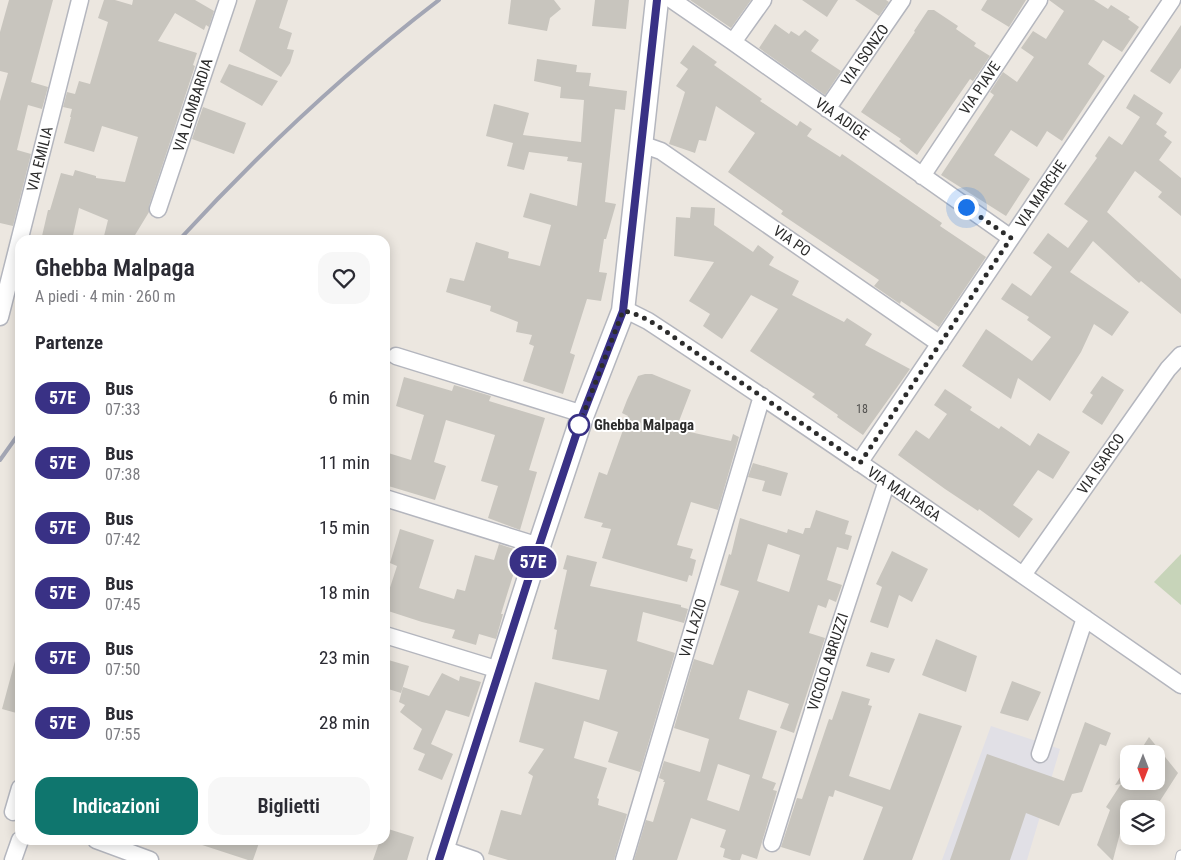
<!DOCTYPE html>
<html lang="it">
<meta charset="utf-8">
<style>
body{margin:0;font-family:"Roboto Condensed",sans-serif;background:#f7f7f7;color:#2b2b33;height:100vh;display:flex;flex-direction:column;font-size:19px;white-space:nowrap}
*{box-sizing:border-box;margin:0}
p{font-size:16px;color:#7c7c81}
.icon{flex:none;width:28px;height:28px;fill:none;stroke:currentColor;stroke-width:2;stroke-linecap:round;stroke-linejoin:round}
.map{position:relative;flex:1;overflow:hidden}
.drawer{position:absolute;left:15px;top:235px;width:375px;height:610px;display:flex;flex-direction:column;background:#fff;border-radius:15px;box-shadow:0 2px 12px #0003}
.drawer>*{flex:none}
.badge{padding:0 10px;border-radius:16px;font-size:18px;line-height:32px}
.needle{width:32px;rotate:180deg}
.controls{position:absolute;left:1120px;top:745px;display:grid;gap:10px}
.controls a{display:grid;place-items:center;width:45px;height:45px;border-radius:10px;background:#fff;box-shadow:0 2px 12px #0003;font-size:25px}
.you{position:absolute;width:25px;height:25px;margin:-12px;border:4px solid #fff;border-radius:50%;background:#1a73e8;box-shadow:0 0 0 8px #1a73e833}
.map>.badge{position:absolute;translate:-50% -50%;box-shadow:0 0 0 2px #fff}
h2{padding:0 20px;font-size:19px;line-height:45px}
.round{display:grid;place-items:center;flex:none;width:52px;height:52px;border-radius:15px;background:#f7f7f7}
.summary{display:flex;align-items:center;justify-content:space-between;height:85px;padding:0 20px}
h1{font-size:24px;font-weight:600;line-height:38px}
.cta{display:flex;gap:10px;margin-top:auto;padding:10px 20px}
.cta a{flex:1;height:58px;border-radius:15px;background:#0f766e;color:#fff;font-size:20px;font-weight:600;line-height:58px;text-align:center}
.cta a+a{background:#f7f7f7;color:#2b2b33}
ul{padding:0;list-style:none}
li{display:flex;align-items:center;gap:15px;height:65px;padding:0 20px}
li div{flex:1}
li b{display:block;font-size:19px}
li em{font-style:normal}
li .badge{min-width:55px;font-weight:700;text-align:center}
.map>svg:first-child{display:block}
.industrial{fill:#e1e0e6}
.cemetery{fill:#c7d4b9}
.building{fill:#c8c5be;fill-rule:evenodd}
.lines{fill:none;stroke-linecap:round;stroke-linejoin:round}
.lane-casing{stroke:#b4b6be;stroke-width:11}
.street-casing{stroke:#b4b6be;stroke-width:19}
.secondary-casing{stroke:#b4b6be;stroke-width:25}
.lane{stroke:#fff;stroke-width:9}
.street{stroke:#fff;stroke-width:16}
.secondary{stroke:#fff;stroke-width:22}
.rail{stroke:#a3a6b4;stroke-width:4}
.line-casing{stroke:#fff;stroke-width:11}
.line{stroke:#393185;stroke-width:8}
.walk{stroke:#2c2c2c;stroke-width:5;stroke-dasharray:0 9}
.stop-dot{fill:#fff;stroke:#393185;stroke-width:2.5}
.labels{text-anchor:middle;dominant-baseline:central;stroke-width:4;stroke-linejoin:round;paint-order:stroke}
.number-label{font-size:12px;fill:#535250}
.street-label{font-size:15px;fill:#2c2c2c;stroke:#fff}
.stop-label{font-size:15px;font-weight:bold;fill:#2c2c2c;stroke:#fff;text-anchor:start}
</style>
<div class="map">
<svg width="1181" height="860" viewBox="0 0 1181 860">
<rect width="100%" height="100%" fill="#ece7e0"/>
<path class="industrial" d="M991,726l69,23 -33,111h-85z"/>
<path class="cemetery" d="M1181,554v51l-27,-23z"/>
<path class="building" d="M9,0h44l-22,82 17,5 -6,22 -14,-4 -11,45 14,4 -18,72 -13,-3v-122l8,-28 -8,-2v-39z
M104,0h11l17,5 1,-5h62l19,11 -5,16 -3,-2 -2,5 -29,-17 -17,28 39,12 -4,12 2,1 -46,140v6l-17,28h-29l5,-20 -29,-12 -7,32h-15l-15,-4 6,-26h2l11,-37 12,3 2,-6 21,6v2l29,4 13,-45 -36,-11 -8,26 -30,-9 7,-26h-1l2,-8 -9,-2 4,-15 8,2 4,-13 11,3 18,-62 -10,-4z
M256,0h32l-9,28 13,5 -5,16 7,1 -4,13 -9,14 -42,-26z
M511,0h43l7,9 -11,9 -3,13 -39,-7z
M595,0h34l-3,29 -34,-3z
M690,0h61l-20,28z
M802,0h36l-11,17z
M855,0h31l3,2 -10,14z
M987,0h39l-17,27 -28,-17z
M1049,0h45l14,9 3,-4 19,12 -2,2 11,8 -17,25 -19,-12 -15,24 17,12 -43,65 -15,-10 -10,16 -26,-17 -17,25 36,24 -24,37 -65,-41 53,-80 -4,-3 13,-20 14,10 17,-25 -13,-9 12,-17 13,8 18,-28z
M928,10h6l24,16 -2,3 20,14 -2,3 16,10 -17,25 -3,-2 -53,76 -18,-14 2,-2 -40,-27 54,-80 -1,-1z
M775,24l14,10 2,-3 8,5 6,-6 14,10 -8,11 30,20 -16,24 -66,-47z
M1181,25v43l-11,16 -20,-13z
M693,45l24,17 -3,3 48,34 -2,2 37,25 3,-5 12,8 -5,7 33,21 2,-3 100,69 -2,3 46,31 -47,70 -38,-26 -1,3 -26,-18 5,-6 -98,-66 2,-3 -55,-39 27,-39 -39,-27 -10,35 -7,-1 -4,13 -26,-9 16,-52 -9,-6 12,-17 -8,-6z
M537,59l40,6 -1,7 15,1 -2,13 38,5 -2,19 -10,-1 -10,93 11,2 -10,35h-2l-5,33 8,1 -6,28 -14,-2 -17,54 5,2 -12,39 -40,-13 11,-35 -5,-2 3,-9 -16,-3 2,-10 -28,-11 1,-5 -45,-14 4,-14 14,3 12,-39 33,10 -1,6 32,8 11,-41 -28,-8 7,-24 47,13 5,-43 -15,-2 1,-4 -39,-5 -5,18 -17,-4 6,-23 -27,-7 8,-32 35,9 -6,22 58,7 3,-42 -24,-2 1,-11 -27,-6z
M229,64l49,17 -16,25 -42,-24z
M1134,94l29,19 -7,11 11,8 -3,4 8,6 -13,18 22,18v38l-23,-19 4,-5 -27,-21 -28,41 74,67v35l-40,-33 -2,2 -46,-42 -23,31 59,40 -17,24 -18,-12 -13,28 -31,49 -32,-23 -7,21 -49,-33 24,-37 46,32 19,-24 -24,-17 2,-3 -28,-18 11,-16 19,13 21,-29 -19,-14 15,-20 20,15 20,-27 -24,-17 33,-46 -2,-2 14,-20 13,9 18,-28 -14,-9z
M203,107l43,16 -12,31 -42,-15z
M691,207l24,1 -1,17 39,27 5,-7 16,12 -5,8 30,16 -7,14 52,27 3,-4 25,16 -7,11 45,24 -47,66 -26,-18 1,-2 -26,-18 3,-3 -65,-43 28,-42 -27,-14 -29,44 -19,-13 7,-12 -21,-13 25,-39 -40,-6 2,-39 14,1z
M645,374h7l39,16 -15,39 55,12 2,-7 6,3 -21,73 -27,-8 -14,43 16,4 -3,9 6,2 -4,16 -3,-1 -2,7 -85,-24 9,-29 -10,-2 2,-4 -19,-5 15,-46 8,3 21,-59 -6,-3 5,-13 11,-24z
M1102,376l22,14 -22,35 -20,-13 11,-17 -3,-2z
M404,377l48,14 2,-6 37,11 -2,5 56,17 -16,52 8,2 -17,58 -32,-12 10,-32 -17,-5 14,-46 -49,-15 -12,42 12,4 -11,34 -50,-15v-33l26,8 13,-45 -28,-9z
M945,389l27,18 -2,3 29,19 2,-3 29,20 8,-13 32,19 -17,27 -15,-9 -25,35 20,14 -14,19 -40,-29 -1,2 -33,-22 -47,-34 18,-25 13,9 18,-25 -13,-9z
M753,463l35,10 -7,23 -19,-5 3,-10 -17,-4z
M816,510l33,11 -4,13 7,2 -4,14 -11,-3 -10,33 15,5 -6,17 -7,-3 -3,9 -8,-3 -9,28 16,5 -31,95 -14,-5 9,-24 -41,-14 -9,29 38,12 -15,47 14,5 -3,7 4,1 -20,68 -15,-5 -2,6h-8l-9,-3 2,-8 -5,-2 6,-17 -35,-12 -14,42h-43l12,-40 7,2 12,-40h-2l1,-2 -5,-2 5,-17 36,11 9,-33 -35,-11 20,-69 19,6 26,-74 -19,-6 9,-31 2,1 9,-37 47,15 1,-4 15,5 2,-6h5zM768,544l32,11 -11,37 -32,-11zM718,764l32,11 -11,36 -32,-11z
M400,529l34,11 -15,48 35,11 3,-10 8,2 10,-36 19,5 5,-16 15,5 -1,2 7,2 -19,61h2l-7,25 -17,-5 -3,11 -24,-7 3,-8 -33,-8 -37,-12v-7l12,-37 -7,-3z
M892,551l36,18 -16,33 -13,-7 -11,33 -18,-6 12,-35 -6,-3z
M567,555l30,7 -7,24 91,19v2l7,2 -4,14 -41,-11 -6,29 38,12 -35,119 -32,-10 10,-30 -34,-11 -10,37 33,10 -10,30 2,1 -1,6 29,9 -13,46h-106l-20,-6 13,-44 20,5 12,-39 -5,-3 16,-24 -25,-7 16,-60 64,18 8,-30 -55,-11 5,-29 -3,-1 13,-59 -4,-1z
M936,639l41,17 -11,36 -44,-17z
M871,652l24,7 -6,14 -23,-7z
M385,659l24,7 -8,27 -16,-5z
M15,661l5,1v52l-18,-5z
M442,673l17,8 1,-5 21,6 -12,35 -23,-7 -15,34 22,10 -11,26 -24,-10 7,-16 -12,-5 9,-20 -22,-17 5,-7 -6,-3 4,-15 26,9z
M1012,681l29,11 -13,29 -28,-8z
M842,691l28,8 -2,6 4,1 -23,70 41,14 29,-77 43,13 -50,134h-49l20,-53 -48,-17 -2,7 -4,-1 -19,60 -29,-9 16,-49 5,1 27,-80 3,1z
M1085,722l26,11 -5,13 -6,-2 -18,48 -10,2 -13,32 -33,-13 -16,47h-60l37,-106 77,27z
M1149,737l29,36 -20,31 4,4 -6,9v-8h-27v19l-6,-6 -10,38h-1l-15,-15 13,-35 -4,-3 15,-23 -6,1 14,-21v17h27v-27h-21l3,-4 2,1z
M385,828l29,9 -7,23h-34l7,-20h5z
M196,840h64l-7,20h-5l-52,-17z"/>
<g class="lines">
<g class="lane-casing">
<path id="lane" d="M1180,860l1,-5"/>
</g>
<g class="street-casing">
<path id="street" d="M672,0l61,42 278,196
M733,42l30,-42
M827,109l75,-109
M641,144l20,7 279,193
M922,176l117,-176
M158,209l70,-209
M623,311l7,1 18,9c180,118 356,241 533,364
M0,317l80,-317
M396,356l187,58
M859,463l313,-463
M385,498l154,48
M1023,575l145,-206 13,-14
M385,635l114,35
M1040,754l45,-136
M13,812l7,-24
M96,840l54,20
M772,843l61,-197 54,-165
M443,849l32,11
M13,860l7,-20
M624,860l138,-464"/>
</g>
<g class="secondary-casing">
<path id="secondary" d="M439,860l100,-314 44,-132 40,-103 34,-311"/>
</g>
<use href="#lane" class="lane"/>
<use href="#street" class="street"/>
<use href="#secondary" class="secondary"/>
<path class="rail" d="M179,240c80,-87 166,-168 260,-240
M0,460l20,-28"/>
</g>
<g class="lines">
<g class="line-casing">
<path id="line" d="M439,860l100,-314 44,-132 40,-103 34,-311"/>
</g>
<use href="#line" class="line"/>
<path class="walk" d="M579,425l-3,8 47,-122c23,3 50,26 69,39 56,37 112,75 168,113l151,-225 -45,-31"/>
</g>
<circle class="stop-dot" cx="579" cy="425" r="10"/>
<g class="labels">
<g class="number-label">
<text x="862" y="409">18</text>
</g>
<g class="street-label">
<text transform="translate(865 55) rotate(-55)">VIA ISONZO</text>
<text transform="translate(980 88) rotate(-56)">VIA PIAVE</text>
<text transform="translate(193 105) rotate(-72)">VIA LOMBARDIA</text>
<text transform="translate(842 119) rotate(35)">VIA ADIGE</text>
<text transform="translate(40 159) rotate(-76)">VIA EMILIA</text>
<text transform="translate(1041 194) rotate(-56)">VIA MARCHE</text>
<text transform="translate(792 241) rotate(35)">VIA PO</text>
<text transform="translate(1101 464) rotate(-55)">VIA ISARCO</text>
<text transform="translate(904 494) rotate(34)">VIA MALPAGA</text>
<text transform="translate(693 628) rotate(-73)">VIA LAZIO</text>
<text transform="translate(828 662) rotate(-72)">VICOLO ABRUZZI</text>
</g>
<g class="stop-label">
<text x="594" y="425">Ghebba Malpaga</text>
</g>
</g>
</svg>
<div class="controls">
<a><svg class="needle" viewBox="-14 -14 28 28"><path d="M0-13l5 13h-10z" fill="#e53935"/><path d="M0 13l5-13h-10z" fill="#7c7c81"/></svg></a>
<a><svg class="icon" aria-label="layers" viewBox="0 0 24 24"><path d="M12 4l9 5-9 5-9-5zM3 14l9 5 9-5"/></svg></a>
</div>
<div class="you" style="left:966px;top:207px"></div>
<b class="badge" style="left:533px;top:562px;background:#393185;color:#fff">57E</b>
<section class="drawer">
<div class="summary"><div><h1>Ghebba Malpaga</h1><p>A piedi · 4 min · 260 m</p></div><a class="round"><svg class="icon" aria-label="heart" viewBox="0 0 24 24"><path d="M12 20l-8-8c-3-5 5-10 8-4 3-6 11-1 8 4z"/></svg></a></div>
<h2>Partenze</h2>
<ul>
<li><span class="badge" style="background:#393185;color:#fff">57E</span><div><b>Bus</b><p>07:33</p></div><em>6 min</em></li>
<li><span class="badge" style="background:#393185;color:#fff">57E</span><div><b>Bus</b><p>07:38</p></div><em>11 min</em></li>
<li><span class="badge" style="background:#393185;color:#fff">57E</span><div><b>Bus</b><p>07:42</p></div><em>15 min</em></li>
<li><span class="badge" style="background:#393185;color:#fff">57E</span><div><b>Bus</b><p>07:45</p></div><em>18 min</em></li>
<li><span class="badge" style="background:#393185;color:#fff">57E</span><div><b>Bus</b><p>07:50</p></div><em>23 min</em></li>
<li><span class="badge" style="background:#393185;color:#fff">57E</span><div><b>Bus</b><p>07:55</p></div><em>28 min</em></li>
</ul>
<div class="cta"><a>Indicazioni</a><a>Biglietti</a></div>
</section>
</div>
